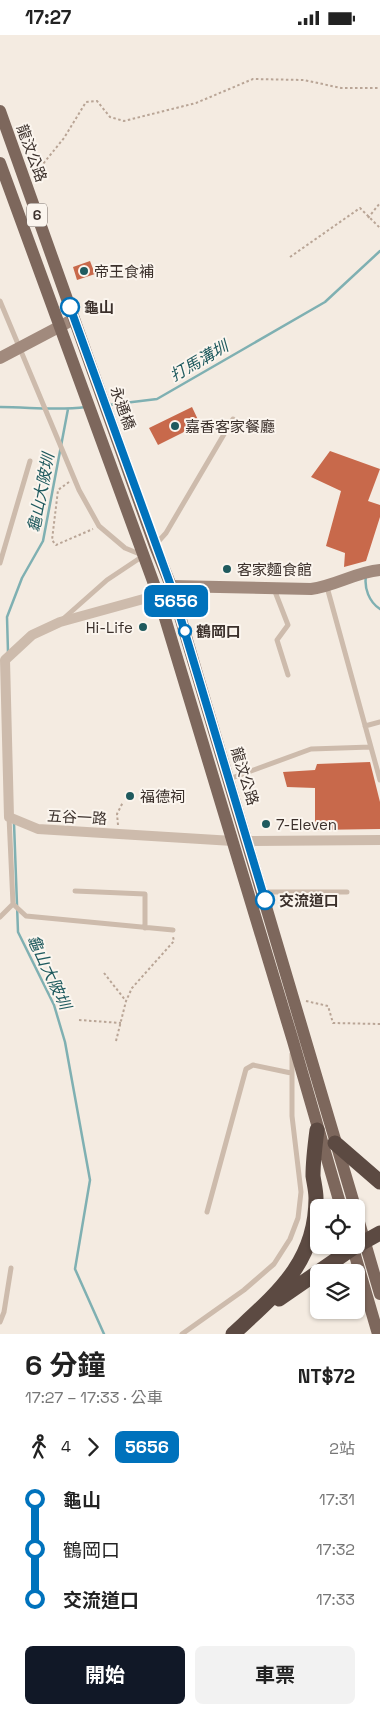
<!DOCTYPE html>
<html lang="zh-TW">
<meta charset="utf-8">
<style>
body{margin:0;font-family:"Space Grotesk","Noto Sans TC",sans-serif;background:#f2f2f2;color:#222;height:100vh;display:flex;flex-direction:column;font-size:19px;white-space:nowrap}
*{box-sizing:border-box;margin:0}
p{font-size:16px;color:#767676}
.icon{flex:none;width:28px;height:28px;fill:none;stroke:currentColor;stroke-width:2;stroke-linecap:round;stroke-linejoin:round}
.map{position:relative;height:1299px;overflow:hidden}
.sheet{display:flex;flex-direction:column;background:#fff;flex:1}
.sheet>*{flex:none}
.badge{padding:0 10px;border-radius:8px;font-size:18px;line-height:32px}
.tools{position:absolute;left:310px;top:1164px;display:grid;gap:10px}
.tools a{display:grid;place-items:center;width:55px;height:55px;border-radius:8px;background:#fff;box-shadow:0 1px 4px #0004;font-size:25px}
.map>.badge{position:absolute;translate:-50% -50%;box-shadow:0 0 0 2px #fff}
.legs{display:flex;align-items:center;gap:8px;height:55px;padding:0 25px;font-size:16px}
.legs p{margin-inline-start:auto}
.headline{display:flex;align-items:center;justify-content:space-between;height:85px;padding:0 25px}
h1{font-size:28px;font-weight:700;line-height:38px}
.button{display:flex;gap:10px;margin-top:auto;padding:10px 25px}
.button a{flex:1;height:58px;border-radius:8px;background:#111827;color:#fff;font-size:20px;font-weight:700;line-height:58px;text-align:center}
.button a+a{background:#f2f2f2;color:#222}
ul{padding:0 25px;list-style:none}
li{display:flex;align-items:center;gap:18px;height:50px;font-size:19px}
li i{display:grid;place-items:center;width:8px;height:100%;margin:0 6px;background:currentColor}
li i::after{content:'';width:12px;height:12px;margin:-6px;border:4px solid;border-radius:50%;background:#fff}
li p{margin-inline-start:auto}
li:first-child i{background:linear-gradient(#0000 50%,currentColor 0)}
li:last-child i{background:linear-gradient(currentColor 50%,#0000 0)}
.status{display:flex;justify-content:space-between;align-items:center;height:35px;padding:0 25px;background:#fff;direction:ltr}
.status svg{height:14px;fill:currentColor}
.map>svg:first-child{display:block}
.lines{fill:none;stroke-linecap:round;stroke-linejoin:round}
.stream{stroke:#7fb0b2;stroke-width:2.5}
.building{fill:#c8694b}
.path{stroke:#b9a596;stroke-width:2;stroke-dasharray:2.5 2.5;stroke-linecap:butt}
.lane{stroke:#cdbbac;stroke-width:5}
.street{stroke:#cdbbac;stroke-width:10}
.secondary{stroke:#a18a7d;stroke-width:12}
.primary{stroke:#7d675c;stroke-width:12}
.highway{stroke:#5c4a42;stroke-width:15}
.line-1-casing{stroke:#fff;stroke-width:11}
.line-1{stroke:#0072bc;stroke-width:8}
.poi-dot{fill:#1f5a5e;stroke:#fbf5ee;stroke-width:2}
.stop-1-dot{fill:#fff;stroke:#0072bc;stroke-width:2.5}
.labels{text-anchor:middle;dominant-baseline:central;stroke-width:4;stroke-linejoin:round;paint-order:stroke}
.shield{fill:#fbf5ee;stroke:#756b66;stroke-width:1}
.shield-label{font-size:14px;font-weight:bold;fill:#3b302b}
.street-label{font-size:15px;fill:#3b302b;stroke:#fbf5ee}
.poi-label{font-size:15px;fill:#3b302b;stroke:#fbf5ee;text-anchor:start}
.stop-label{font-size:15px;font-weight:bold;fill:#3b302b;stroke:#fbf5ee;text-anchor:start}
.water-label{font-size:16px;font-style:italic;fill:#1f5a5e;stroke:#fbf5ee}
</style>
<div class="status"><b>17:27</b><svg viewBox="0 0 49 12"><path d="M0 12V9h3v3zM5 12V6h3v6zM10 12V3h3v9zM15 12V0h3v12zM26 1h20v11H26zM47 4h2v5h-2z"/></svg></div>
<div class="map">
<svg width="380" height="1299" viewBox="0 0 380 1299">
<rect width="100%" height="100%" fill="#f4ebe1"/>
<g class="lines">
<path class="stream" d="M108,370l49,-6 168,-97 55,-51
M0,372c30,0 56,4 86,0
M366,541c-2,12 3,26 14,33
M8,617l-1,-35 15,-39 21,-37 25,-132
M14,788l4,109 36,73 11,37 25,138 -15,89 29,65"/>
</g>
<path class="building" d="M90,226l5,13 -18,6 -4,-13z
M192,372l8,17 -42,21 -9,-17z
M330,416l50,18 -12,32 12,4v12l-14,44 -22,6 1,-14 -19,-7 15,-55 -30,-14z
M370,727l10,40v27l-65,1v-42l-28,-1 -4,-15 32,-2 2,-6z"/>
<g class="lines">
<path class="path" d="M34,140l30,-37 22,-36 11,-1 13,16 14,4 72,-18 57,-24 51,1 37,8h39
M368,183l12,-15
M290,222l70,-49 20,20
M69,447l-11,8 -6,50 4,5 37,-16
M118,790l-1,-11 6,-12
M104,938l22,28
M306,966l22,5 5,17 47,1
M79,985l42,3
M116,1006l10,-40 6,-13 42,-47 -1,-4"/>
<path class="lane" d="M0,266l79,189 20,36 26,22 17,7
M156,509l10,-11 67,-114
M0,528l30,-102
M327,552l53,193
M274,554l14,36 -11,15 11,35
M63,584l44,-39 36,-24
M365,691l15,-4
M229,744l82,-30 60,-2
M9,782l4,87 13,12 147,14
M75,856l70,3v34
M263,857h84
M0,882l13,-13
M207,1177l39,-143 7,-4 38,8
M0,1287l4,-10 7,-44
M182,1299l62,-44 30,-26 16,-25 8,-21 3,-26 -9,-76v-62"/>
<path class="street" d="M158,560l-98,27 -28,13 -27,25 4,157 29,12 195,12
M248,806l132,-1"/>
<path class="secondary" d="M0,323l74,-39
M171,551l140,3c24,-3 45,-17 69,-19"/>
<path class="primary" d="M0,76l155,435 16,40 184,621
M0,128l158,432 135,446 48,166
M356,1177l24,82
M352,1210l26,89"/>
<path class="highway" d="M335,1108l45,39
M279,1264l74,-51 27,-15
M233,1299c43,-40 83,-71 83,-136 0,-7 -2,-15 -3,-22 0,-16 2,-31 4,-46"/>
</g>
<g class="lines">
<g class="line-1-casing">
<path id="line-1" d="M70,272l101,279 94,314"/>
</g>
<use href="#line-1" class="line-1"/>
</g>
<g class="poi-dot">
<circle cx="84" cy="236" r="5"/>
<circle cx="175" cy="391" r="5"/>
<circle cx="227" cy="534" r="5"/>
<circle cx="143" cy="592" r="5"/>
<circle cx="130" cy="761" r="5"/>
<circle cx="266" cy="789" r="5"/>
</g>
<g class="stop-1-dot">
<circle cx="70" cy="272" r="9"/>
<circle cx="185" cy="596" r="6"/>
<circle cx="265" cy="865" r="9"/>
</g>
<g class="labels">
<rect class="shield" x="27" y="168.5" width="20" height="23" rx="4"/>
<g class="shield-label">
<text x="37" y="180">6</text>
</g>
<g class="street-label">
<text transform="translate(32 118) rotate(70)">龍汶公路</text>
<text transform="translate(123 373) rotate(70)">永通橋</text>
<text transform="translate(245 741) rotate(73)">龍汶公路</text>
<text transform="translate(77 782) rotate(3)">五谷一路</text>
</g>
<g class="poi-label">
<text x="94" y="236">帝王食補</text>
<text x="185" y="391">嘉香客家餐廳</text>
<text x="237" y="534">客家麵食館</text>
<text x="133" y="592" text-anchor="end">Hi-Life</text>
<text x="140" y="761">福德祠</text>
<text x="276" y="789">7-Eleven</text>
</g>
<g class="stop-label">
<text x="84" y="272">龜山</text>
<text x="196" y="596">鶴岡口</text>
<text x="279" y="865">交流道口</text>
</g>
<g class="water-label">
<text transform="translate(199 326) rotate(-30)">打馬溝圳</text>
<text transform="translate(41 458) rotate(-79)">龜山大陂圳</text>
<text transform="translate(49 937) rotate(65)">龜山大陂圳</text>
</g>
</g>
</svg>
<div class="tools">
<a><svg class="icon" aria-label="locate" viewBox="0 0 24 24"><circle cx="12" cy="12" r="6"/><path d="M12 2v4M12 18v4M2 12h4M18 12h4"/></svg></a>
<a><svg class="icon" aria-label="layers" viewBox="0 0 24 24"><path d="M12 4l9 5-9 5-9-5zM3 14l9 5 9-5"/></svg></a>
</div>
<b class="badge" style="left:176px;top:566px;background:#0072bc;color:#fff">5656</b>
</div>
<section class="sheet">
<div class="headline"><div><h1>6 分鐘</h1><p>17:27 – 17:33 · 公車</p></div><b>NT$72</b></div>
<div class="legs"><svg class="icon" aria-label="walk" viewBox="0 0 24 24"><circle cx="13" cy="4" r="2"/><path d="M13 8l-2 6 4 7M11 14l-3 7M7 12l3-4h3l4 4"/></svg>4<svg class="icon" aria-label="forward" viewBox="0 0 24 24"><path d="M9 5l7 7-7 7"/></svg><b class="badge" style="background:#0072bc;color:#fff">5656</b><p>2站</p></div>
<ul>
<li><i style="color:#0072bc"></i><b>龜山</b><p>17:31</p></li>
<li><i style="color:#0072bc"></i><span>鶴岡口</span><p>17:32</p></li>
<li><i style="color:#0072bc"></i><b>交流道口</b><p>17:33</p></li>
</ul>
<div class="button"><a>開始</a><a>車票</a></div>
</section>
